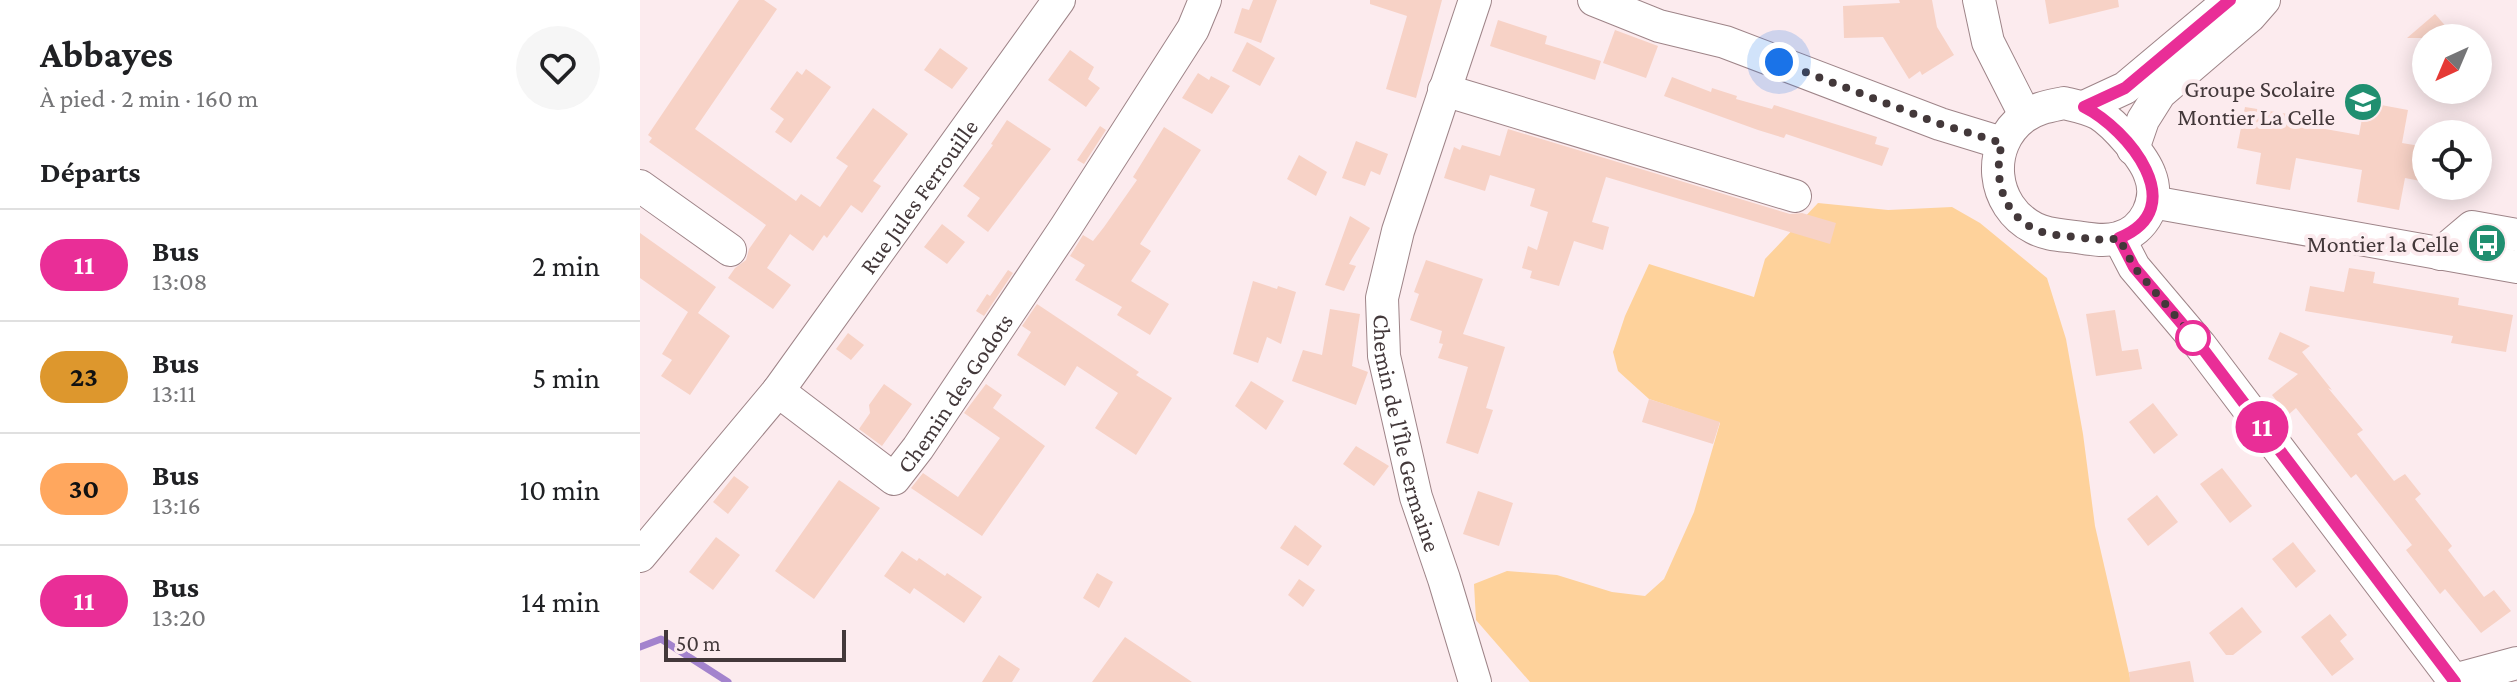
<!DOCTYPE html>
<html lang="fr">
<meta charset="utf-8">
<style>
body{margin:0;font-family:"Crimson Pro",serif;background:#f6f6f6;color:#202124;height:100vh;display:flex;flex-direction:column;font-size:30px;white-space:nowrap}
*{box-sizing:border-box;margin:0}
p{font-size:26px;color:#757577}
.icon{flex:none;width:44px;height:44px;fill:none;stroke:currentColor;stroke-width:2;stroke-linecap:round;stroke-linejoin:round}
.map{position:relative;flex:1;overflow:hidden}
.details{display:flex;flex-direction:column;background:#fff;width:640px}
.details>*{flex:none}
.badge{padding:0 16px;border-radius:26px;font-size:28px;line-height:52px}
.needle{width:52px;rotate:224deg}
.controls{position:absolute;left:1772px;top:24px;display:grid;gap:16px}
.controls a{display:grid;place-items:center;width:80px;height:80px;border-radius:50%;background:#fff;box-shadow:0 4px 20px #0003;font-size:40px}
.scale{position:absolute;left:24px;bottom:20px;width:182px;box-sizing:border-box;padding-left:8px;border:4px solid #43383a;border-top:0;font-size:22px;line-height:28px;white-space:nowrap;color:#43383a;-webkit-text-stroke:6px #fcebee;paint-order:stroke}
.you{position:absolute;width:40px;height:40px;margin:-20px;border:6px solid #fff;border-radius:50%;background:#1a73e8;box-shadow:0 0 0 12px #1a73e833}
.map>.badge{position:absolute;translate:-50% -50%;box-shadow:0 0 0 4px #fff}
h2{padding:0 40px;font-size:30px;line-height:72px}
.round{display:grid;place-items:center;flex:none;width:84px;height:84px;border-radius:42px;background:#f6f6f6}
.head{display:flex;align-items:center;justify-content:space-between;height:136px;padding:0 40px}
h1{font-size:38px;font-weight:700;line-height:60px}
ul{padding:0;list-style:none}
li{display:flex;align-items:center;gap:24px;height:112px;padding:0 40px;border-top:2px solid #e0e0e0}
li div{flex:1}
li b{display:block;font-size:30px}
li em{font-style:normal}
li .badge{min-width:88px;font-weight:700;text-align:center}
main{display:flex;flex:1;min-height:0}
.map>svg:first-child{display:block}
.green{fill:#fed29b}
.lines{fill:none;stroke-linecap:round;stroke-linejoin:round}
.stream{stroke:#a383cd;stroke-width:7}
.building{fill:#f7d2c6}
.minor-casing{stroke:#9e8488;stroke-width:34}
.minor{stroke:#fff;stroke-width:32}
.line-casing{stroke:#fff;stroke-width:18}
.line{stroke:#e92e97;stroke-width:12}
.walk{stroke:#43383a;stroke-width:8;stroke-dasharray:0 14.4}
.stop-dot{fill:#fff;stroke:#e92e97;stroke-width:4}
.labels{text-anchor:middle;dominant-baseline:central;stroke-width:8;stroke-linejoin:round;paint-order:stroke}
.poi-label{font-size:24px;fill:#43383a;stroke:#fcebee;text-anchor:end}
.street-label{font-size:24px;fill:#43383a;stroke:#fcebee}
</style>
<main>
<section class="details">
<div class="head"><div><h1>Abbayes</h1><p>À pied · 2 min · 160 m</p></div><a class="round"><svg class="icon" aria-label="heart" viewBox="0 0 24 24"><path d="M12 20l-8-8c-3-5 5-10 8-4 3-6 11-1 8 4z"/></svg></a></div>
<h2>Départs</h2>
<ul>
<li><span class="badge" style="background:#e92e97;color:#fff">11</span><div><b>Bus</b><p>13:08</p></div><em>2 min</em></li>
<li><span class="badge" style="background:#dd972d;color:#111">23</span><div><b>Bus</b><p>13:11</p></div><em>5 min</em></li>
<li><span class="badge" style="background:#ffa75e;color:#111">30</span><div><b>Bus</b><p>13:16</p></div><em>10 min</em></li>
<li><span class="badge" style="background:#e92e97;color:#fff">11</span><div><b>Bus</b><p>13:20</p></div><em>14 min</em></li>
</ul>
</section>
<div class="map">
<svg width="1877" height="682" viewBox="0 0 1877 682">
<rect width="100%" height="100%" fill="#fcebee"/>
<path class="green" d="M1178,203l70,7 64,-3 28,16 67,55 19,61 17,95 12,92 36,156h-601l-54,-62 -2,-36 33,-13 50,4 55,17 33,4 19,-17 30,-67 26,-89 -71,-24 -31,-28 -5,-19 12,-36 24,-52 105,33 11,-38z"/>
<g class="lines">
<path class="stream" d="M0,647l21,-8 67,43"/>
</g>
<path class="building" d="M99,0h25l13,9 -82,120 101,72 5,-7 19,13 28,-41 -12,-8 37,-50 35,26 -35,47 8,5 -19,27 -11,-8 -24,33 -3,-3 -11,16 -23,-17 -23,34 24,17 -18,24 -45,-31 7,-10 11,-8 3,-11 17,-24 -117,-83 3,-4 -4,-3z
M613,0h24l-16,43 -27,-10 8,-25 7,2z
M730,0h72l-26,98 -30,-9 21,-73 -37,-12z
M1259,0h33l5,27 17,28 -32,20 -2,-4 -11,8 -26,-42 -39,1 -1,-32 57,-3z
M1405,0h73l1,7 -70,17z
M1795,14l14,16 -11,8h-31z
M858,20l49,16 -2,8 56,17 -6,19 -105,-34z
M975,30l43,16 -12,32 -43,-15z
M607,42l28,16 -15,28 -28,-15z
M300,48l28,20 -16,21 -28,-19z
M430,50l24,17 -6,12 12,9 -14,19 -38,-27z
M166,69l25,18 -40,56 -16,-11 9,-13 -14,-10 27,-38 5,4z
M558,73l11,7 2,-4 19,10 -18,28 -30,-16z
M1032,77l39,15 1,-4 25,8 -1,3 36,10 2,-4 103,32 -2,7 14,4 -7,18 -96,-32 -2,4 -26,-8 -86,-31 -8,-3z
M1725,102l43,8 -6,33 24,4v35l-21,-4 -6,32 -42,-8 5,-32 -66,-12 -6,32 -34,-6 5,-31 -24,-5 8,-41 43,7 -2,8 73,13z
M367,120l44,29 -63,83 -21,-16 13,-18 -17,-12 30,-41 -2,-1z
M460,126l6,4 -22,34 -7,-4z
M524,127l37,23 -61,94 11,7 -20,30 38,23 -19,31 -33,-20 5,-8 -47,-27 10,-15 -15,-9 13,-21 10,6 11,-14 33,-47 -4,-3z
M868,129l282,85 12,-1 34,10 -6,21 -224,-67 -14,45 17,5 -6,23 -29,-9 -15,45 -29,-8 2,-7 -10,-3 6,-22 9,4 11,-38 -18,-6 5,-17 -45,-14 -5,16 -41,-13 10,-31 6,3 2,-5 38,11z
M716,141l32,13 -8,21 -9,-4 -6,15 -23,-8z
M659,155l28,17 -11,24 -29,-17z
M710,216l20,12 -21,36 7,2 -12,25 -19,-6z
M302,224l23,18 -18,22 -23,-17z
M0,233l76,54 -18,26 32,23 -40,59 -29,-19 11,-16 -10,-6 26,-42 -48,-34z
M786,260l57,19 -20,55 42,13 -19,61 7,2 -15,44 -32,-11 22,-76 -30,-9 5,-14 -4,-1 3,-12 -32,-11 9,-26 -5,-2z
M1709,268l26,4 -2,11 86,15 -1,7 55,10 -7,37 -55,-9 2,-7 -148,-25 5,-25 34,6z
M368,270l5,3 -29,43 -8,-5 11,-17 3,2z
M613,281l24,8 1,-3 18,6 -15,52 -14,-7 -9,26 -25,-9z
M397,304l102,68 -3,3 36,23 -36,57 -41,-27 23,-35 -41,-27 -12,20 -48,-31 14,-23 -9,-6z
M690,309l30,5 -8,52 16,6 -12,33 -64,-24 11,-31 19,5z
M1475,310l7,41 16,-2 4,20 -46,7 -10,-62z
M1640,332l30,14 -8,6 30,38 -4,-2 35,42 -6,4 37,47 11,-7 16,20 -6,5 37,47 -4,4 36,47 10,-7 17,21 -30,22 -36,-44 -5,5 -34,-44 6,-5 -56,-71 -5,4 -55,-70 -8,7 -16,-20 26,-21 -30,-15z
M208,333l16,12 -13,15 -15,-11z
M611,381l33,20 -18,29 -31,-24z
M244,384l28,20 -30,42 -23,-17 11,-16 -1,-8z
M346,384l16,11 -9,13 52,38 -63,90 -71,-48 12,-15 35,24 42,-59 -36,-25z
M1009,399l71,23 -7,22 -71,-22z
M1513,403l25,32 -24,19 -25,-32z
M716,446l33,20 -15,20 -31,-22z
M1582,468l30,38 -22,17 -30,-39z
M94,476l15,11 -21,27 -15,-12z
M199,480l41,28 -66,91 -39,-28z
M838,491l35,12 -14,43 -36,-12z
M1517,495l21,27 -30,24 -21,-27z
M655,525l27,21 -14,20 -28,-18z
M76,537l24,18 -27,35 -24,-18z
M1653,542l23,29 -20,17 -24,-29z
M262,551l15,10 2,-3 26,18 2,-3 35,24 -18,26 -50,-35 -4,6 -26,-18z
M457,573l16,9 -14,26 -16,-10z
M659,579l16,11 -12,17 -15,-12z
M1602,607l20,25 -29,23h-7l-17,-22z
M1690,614l17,21 -7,6 14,18 -22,17 -31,-39z
M485,637l67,45h-100z
M359,655l21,14 -8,13h-30z
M1550,661l4,21h-64l-1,-10z"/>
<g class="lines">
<g class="minor-casing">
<g id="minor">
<path id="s1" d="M835,0l-77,231 -16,67 2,58 32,141 28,82 31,103"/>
<path d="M954,0l65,26 66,16 215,82 62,19"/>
<path d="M1339,0l9,42 37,73"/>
<path d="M804,90l351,106"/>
<path d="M1424,103c13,3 24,5 35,11 16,10 45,43 51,61 10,25 -5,56 -32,63 -14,4 -28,1 -42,-1 -14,-2 -29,-2 -42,-9 -43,-22 -49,-82 -10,-111 12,-9 26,-11 40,-14z"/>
<path d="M1444,107l41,-19 105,-88"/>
<path d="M1493,149l10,-29 17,-27 90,-77 14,-16"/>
<path d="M0,186l90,64"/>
<path d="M1512,202l365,65"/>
<path d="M1479,238l15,29 66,78 255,337"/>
<path d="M1800,254l32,-27 45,8"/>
<path id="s2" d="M138,391l281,-391"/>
<path id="s3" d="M0,556l138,-165 116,88 24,-31 148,-221 127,-198 12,-29"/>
<path d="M1814,680l63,-17"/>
</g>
</g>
<use href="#minor" class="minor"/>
</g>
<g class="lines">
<g class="line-casing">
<path id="line" d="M1590,0l-105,88 -41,19c44,22 109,101 35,131l15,29 66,78 255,337"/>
</g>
<use href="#line" class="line"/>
<path class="walk" d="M1139,62l161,62 62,19c-9,35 0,73 37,88 12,4 25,5 37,6 15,2 28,4 43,1l15,29 66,78 -7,-7"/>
</g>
<defs>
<g id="school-disc" transform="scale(2)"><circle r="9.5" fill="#208f70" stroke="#fcebee"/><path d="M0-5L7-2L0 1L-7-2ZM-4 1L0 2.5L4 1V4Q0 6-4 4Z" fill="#fff"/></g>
<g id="bus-disc" transform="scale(2)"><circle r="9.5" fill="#208f70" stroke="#fcebee"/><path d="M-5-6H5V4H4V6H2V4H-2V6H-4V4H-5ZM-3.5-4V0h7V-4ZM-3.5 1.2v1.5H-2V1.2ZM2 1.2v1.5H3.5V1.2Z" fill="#fff"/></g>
</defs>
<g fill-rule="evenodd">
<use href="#school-disc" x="1723" y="102"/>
<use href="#bus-disc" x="1847" y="243"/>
</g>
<circle class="stop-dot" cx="1553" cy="338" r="16"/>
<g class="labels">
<g class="poi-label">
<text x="1695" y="88">Groupe Scolaire<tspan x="1695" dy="28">Montier La Celle</tspan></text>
<text x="1819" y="243">Montier la Celle</text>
</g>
<g class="street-label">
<text stroke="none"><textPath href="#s2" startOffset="240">Rue Jules Ferrouille</textPath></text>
<text stroke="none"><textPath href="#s3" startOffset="466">Chemin des Godots</textPath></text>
<text stroke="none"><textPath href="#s1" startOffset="450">Chemin de l'Île Germaine</textPath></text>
</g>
</g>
</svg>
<div class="controls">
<a><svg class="needle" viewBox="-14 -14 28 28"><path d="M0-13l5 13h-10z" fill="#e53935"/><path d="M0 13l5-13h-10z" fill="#757577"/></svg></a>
<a><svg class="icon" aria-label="locate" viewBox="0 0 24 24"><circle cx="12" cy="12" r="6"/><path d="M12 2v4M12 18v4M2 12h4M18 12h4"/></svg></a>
</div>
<div class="scale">50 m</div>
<div class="you" style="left:1139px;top:62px"></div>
<b class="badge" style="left:1622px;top:427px;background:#e92e97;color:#fff">11</b>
</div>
</main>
